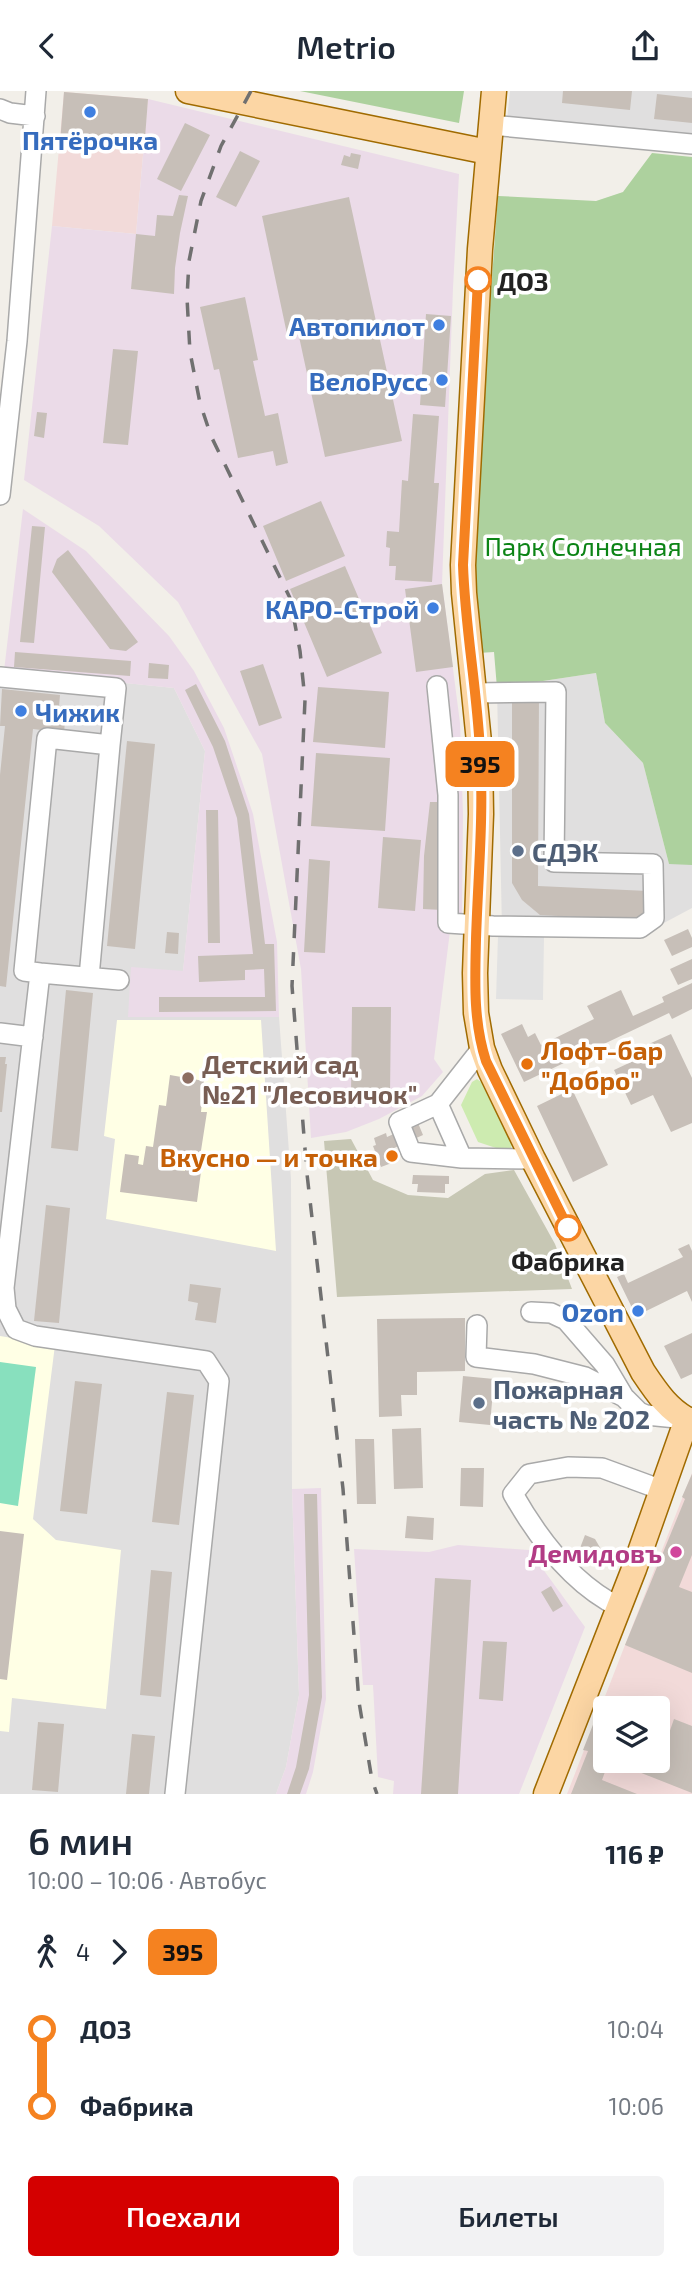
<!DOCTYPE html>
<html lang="ru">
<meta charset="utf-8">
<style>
body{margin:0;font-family:"Exo 2",sans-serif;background:#f2f2f3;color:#1f2937;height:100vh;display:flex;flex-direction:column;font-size:26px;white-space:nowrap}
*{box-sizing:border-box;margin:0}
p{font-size:23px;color:#747a83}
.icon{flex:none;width:38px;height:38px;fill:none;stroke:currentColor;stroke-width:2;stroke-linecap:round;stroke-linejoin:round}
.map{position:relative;height:1703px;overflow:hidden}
.details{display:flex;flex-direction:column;background:#fff;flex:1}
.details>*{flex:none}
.badge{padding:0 14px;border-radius:10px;font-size:24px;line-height:46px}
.fabs{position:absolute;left:593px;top:1605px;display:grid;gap:14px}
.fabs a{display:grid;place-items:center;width:77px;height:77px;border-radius:7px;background:#fff;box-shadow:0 7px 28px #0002;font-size:35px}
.map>.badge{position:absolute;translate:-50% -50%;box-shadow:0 0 0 4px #fff}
.legs{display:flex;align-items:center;gap:10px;height:77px;padding:0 28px;font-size:23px}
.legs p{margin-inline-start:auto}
.head{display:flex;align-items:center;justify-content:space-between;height:119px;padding:0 28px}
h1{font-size:38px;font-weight:600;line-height:52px}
.button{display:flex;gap:14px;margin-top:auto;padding:14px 28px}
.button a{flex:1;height:80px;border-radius:7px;background:#d40000;color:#fff;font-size:28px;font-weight:600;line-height:80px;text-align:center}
.button a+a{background:#f2f2f3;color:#1f2937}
ul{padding:0 28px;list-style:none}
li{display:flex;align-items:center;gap:24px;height:77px;font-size:26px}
li i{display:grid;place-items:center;width:10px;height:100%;margin:0 9px;background:currentColor}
li i::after{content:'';width:18px;height:18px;margin:-9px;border:5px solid;border-radius:50%;background:#fff}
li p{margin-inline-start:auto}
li:first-child i{background:linear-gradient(#0000 50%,currentColor 0)}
li:last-child i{background:linear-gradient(currentColor 50%,#0000 0)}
header{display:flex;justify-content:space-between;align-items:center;height:91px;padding:0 28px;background:#fff;font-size:32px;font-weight:600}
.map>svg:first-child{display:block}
.residential{fill:#e0dfdf}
.commercial{fill:#f2dad9;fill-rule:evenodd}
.industrial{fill:#ebdbe8}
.education{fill:#ffffe5}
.construction{fill:#c7c7b4}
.grass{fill:#cdebb0}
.forest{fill:#add19e}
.pitch{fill:#88e0be}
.parking{fill:#e2e2e2}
.building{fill:#c7bfb8}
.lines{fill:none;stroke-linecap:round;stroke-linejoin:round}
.minor-casing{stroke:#a9a9a9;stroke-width:22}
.major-casing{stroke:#a06b00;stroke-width:27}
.minor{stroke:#fff;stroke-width:19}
.major{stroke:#fcd6a4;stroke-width:24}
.rail{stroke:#707070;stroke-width:3.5;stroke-dasharray:14 14;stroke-linecap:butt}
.line-1-casing{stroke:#fff;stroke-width:16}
.line-1{stroke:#f58220;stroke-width:10}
.shop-dot{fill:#3f7fe0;stroke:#fff;stroke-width:2.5}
.stop-1-dot{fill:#fff;stroke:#f58220;stroke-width:3.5}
.service-dot{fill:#5c6f8a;stroke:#fff;stroke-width:2.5}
.food-dot{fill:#e8710a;stroke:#fff;stroke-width:2.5}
.education-dot{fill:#8d6e63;stroke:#fff;stroke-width:2.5}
.hotel-dot{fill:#d1479c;stroke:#fff;stroke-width:2.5}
.labels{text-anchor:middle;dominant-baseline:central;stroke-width:7;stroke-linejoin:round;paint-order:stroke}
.shop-label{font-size:26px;font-weight:bold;fill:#366cbe;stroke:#fff;text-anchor:end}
.stop-label{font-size:26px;font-weight:bold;fill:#222;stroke:#fff;text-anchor:start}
.park-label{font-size:26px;fill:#0c8416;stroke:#fff}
.service-label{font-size:26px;font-weight:bold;fill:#4e5e75;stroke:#fff;text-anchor:start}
.food-label{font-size:26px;font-weight:bold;fill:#c56008;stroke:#fff;text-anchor:start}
.education-label{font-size:26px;font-weight:bold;fill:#785e54;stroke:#fff;text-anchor:start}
.hotel-label{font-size:26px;font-weight:bold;fill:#b23c85;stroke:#fff;text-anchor:end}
</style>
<header><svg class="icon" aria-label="back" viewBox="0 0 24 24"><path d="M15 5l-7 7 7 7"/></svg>Metrio<svg class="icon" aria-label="share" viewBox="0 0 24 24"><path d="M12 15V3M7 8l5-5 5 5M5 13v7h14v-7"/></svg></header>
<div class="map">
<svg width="692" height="1703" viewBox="0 0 692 1703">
<rect width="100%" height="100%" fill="#f2efe9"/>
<path class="residential" d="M510,0h182v50l-185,-21z
M0,579l174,18 31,63 -22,221 -55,45h151l12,162 1,310 7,206 -13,72 -10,27h-276z
M596,582l9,50 38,40 26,101 23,-5v49l-45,24 -145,-2 -5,-242z"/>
<path class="commercial" d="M64,1l84,7 -12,135 -84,-8z
M692,1382v321h-125zM606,1617h52v53h-52z"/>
<path class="industrial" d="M148,8l311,75 -6,114 -11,296 18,139 3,91 -1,101h-10l-18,144 9,13 -21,24 -43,23 -33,13 -35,6 -10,-169 -39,-215 -84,-152 -79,-76 -75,-46 28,-254 84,8z
M23,418l63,42 83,85 25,35 30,57 29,86 24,128 2,75h-151l3,-50 52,4 22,-220 -31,-63 -170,-17z
M321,1397l5,211 -13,73 -7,22h-30l10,-27 13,-72 -7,-206z
M458,1454l71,5 56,77 -66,167h-126l1,-13 -16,-4 -5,-92h-10l-9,-136 75,3z"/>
<path class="education" d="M117,929h144l15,231 -170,-32 9,-80 -11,-3z
M0,1245l55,9 -22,174 23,21 65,10 -15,159 -94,-11 -3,34 -9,-1z"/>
<path class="construction" d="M351,1048l22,41 35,15 40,3 37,-24 29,-4 41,74 17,45 -235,8 -13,-156z"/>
<path class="grass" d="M477,988l4,3 31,62 -1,5 -6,2 -27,-9 -17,-37 11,-23z"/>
<path class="forest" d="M300,0h164l-5,32z
M652,62l40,4v708l-23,-1 -26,-101 -38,-40 -9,-50 -99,15 -3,-36 -16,1 -6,-100 26,-357 98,5 27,-9z"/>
<path class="pitch" d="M0,1271l36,5 -18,139 -18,-3z"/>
<path class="parking" d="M498,844l46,1 -1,64 -47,-1z"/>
<path class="building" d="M563,0h69l-2,19 -68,-7z
M64,1l84,7 -4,52 -84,-8z
M657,3l35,4v25l-38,-4z
M185,32l25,12 -29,56 -24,-12z
M240,60l20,10 -24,46 -20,-10z
M351,62l10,2 -3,14 -17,-4 3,-10 6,2z
M179,104l9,1 -8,37 -5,35 -1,26 -43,-5 5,-55 19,2 2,-21 16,1z
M349,106l53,244 -77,16 -27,-125 -11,2 -25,-118z
M245,206l13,63 -5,1 12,55 13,-3 10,50 -12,3 -3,-15 -35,7 -19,-89 -5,1 -14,-63z
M426,223l25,2 -6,91 -25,-2z
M113,258l25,2 -10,94 -25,-2z
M37,321l10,1 -3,25 -10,-2z
M413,323l26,2 -5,67h5l-7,99 -37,-2 1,-14h-7l1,-18 -4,-1 1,-16 12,1 3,-52 6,1z
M321,410l24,55 -59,25 -23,-55z
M32,435l13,1 -11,116 -14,-1z
M68,459l70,92 -12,9 -16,-2 -58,-77 5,-13z
M345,475l37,87 -55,24 -37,-88z
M442,493l11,83 -37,5 -11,-83z
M15,561l116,9 -1,15 -116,-9z
M149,572l20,2 -1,14 -20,-1z
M263,573l19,54 -23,8 -19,-55z
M196,593l29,57 24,73 16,130h9l2,67 -117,1v-15h106l-1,-28 -19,1v10l-46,2 -1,-26 55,-2 -16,-136 -24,-71 -28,-57z
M318,596l71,5 -4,56 -72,-6z
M2,598l58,6 -2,23 7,1 -1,16 -15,-4 -16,-2 -27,258 -6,-1v-211l5,-49h-5z
M512,604h27l-1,191 110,5v30l-108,-6 -18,-15 -10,-17z
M127,650l28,3 -20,205 -28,-3z
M316,662l74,5 -5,73 -74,-5z
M430,711h14l-2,108 -19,-1 1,-53z
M206,719h12l2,133h-12z
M383,746l38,3 -6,71 -37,-3z
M309,768l21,2 -5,92 -21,-1z
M688,838l4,9v9l-20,9 -8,-16z
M167,841l12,1 -1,21 -13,-1z
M692,868v20l-14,6 -8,-16z
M692,892v26l-20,10 -3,-6 -145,69 -23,-48 21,-10 6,13 7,-4 6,12 53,-26 -7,-13 34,-16 12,26 31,-14 -2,-5z
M66,899l27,3 -15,158 -27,-3z
M352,916h39l-1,89h-39z
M671,943l21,44v45l-21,9 -18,-37 -22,10 -17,-35 30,-14 -4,-8z
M0,966h6l-1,7h2l-5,48h-2z
M170,984l34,6 -3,31h6l-7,45 -40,-6 -2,16 27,4 1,-8 16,1 -5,38 -77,-10 5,-38 14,2 -1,8 5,1 3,-19 7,1 6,-42 7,1z
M572,998l36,76 -35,17 -36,-76z
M418,1032l5,12 -31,14 5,12 -16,6 -8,-21 3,-1 -2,-7 12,-5 1,4z
M413,1084l36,1v8h-4v9l-28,-1 1,-8h-6z
M46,1114l24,3 -11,115 -25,-2z
M689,1153l3,7v51l-5,-11 -51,25 -19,-39 7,-3 4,9 55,-26 -5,-8z
M190,1193l31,4 -5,35 -21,-3 3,-17 -10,-2z
M465,1227v53l-48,1v23h-16l1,21 -23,1 -2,-98z
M692,1242v41l-11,5 -17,-33z
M463,1285l31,3 -4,46 -31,-3z
M75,1290l27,3 -15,130 -27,-3z
M167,1301l27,3 -15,130 -27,-3z
M421,1337l2,60 -29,1 -2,-60z
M355,1348h19l2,65h-19z
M461,1377h23l-1,39 -23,-1z
M692,1383v81l-13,32 13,5v81l-67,-28 60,-146 -3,-2z
M304,1403h13l5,203 -13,72 -9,25h-13l9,-27 13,-72z
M407,1425l27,2 -1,22 -28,-2z
M0,1440l24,3 -17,146 -7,-1z
M585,1444l10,4 10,17 -3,9 -25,-9z
M151,1479l21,2 -11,125 -21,-2z
M435,1487l36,2 -13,214h-37z
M551,1495l12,20 -10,6 -12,-20z
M483,1550l24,1 -4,59 -24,-2z
M598,1621l8,3v46h3l-7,19 35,14h-66l17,-43 -5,-1z
M674,1628l18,7v67l-81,-32h47v-26l9,4z
M38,1631l26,2 -6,68 -26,-2z
M132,1643l23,2 -6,58h-23z"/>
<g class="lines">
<g class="minor-casing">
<path id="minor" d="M0,18l10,4 25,3
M491,34l201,19
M0,404l17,-154 19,-250
M0,586l116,11 -6,57 -63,-7 -23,233 16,2 -36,315 2,21 10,20 19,7 171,25 13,20 -44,413
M437,595l11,109v128l45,3 147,2 14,-10 -1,-54 -99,-2 2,-170 -82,1
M40,882l79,7
M89,886l21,-232
M0,942l33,4
M482,957l-44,56 24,54 71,1
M438,1013l-39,18 12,30 51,6
M531,1221l20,1 15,7 39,45 19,32 15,15 7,3 41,4
M477,1234l-1,32 58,7 51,13 39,20
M619,1516c-47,-23 -81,-69 -106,-113l16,-20 39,-7 34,1 60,22"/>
</g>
<g class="major-casing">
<path id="major" d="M188,0l300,61
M494,0l-14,158 -17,316 1,28 16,159 1,62 -6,159 1,40 6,35 8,22 43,89 110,213c14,21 26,39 49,50
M546,1703l88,-225 53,-150"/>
</g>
<use href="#minor" class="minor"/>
<use href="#major" class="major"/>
<path class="rail" d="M251,0l-30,55 -20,55 -12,60 -2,37 3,54 10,51 11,33 79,162 10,53 5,49 -13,286 15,188 36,315 16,213 13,78 5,14"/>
</g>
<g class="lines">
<g class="line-1-casing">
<path id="line-1" d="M478,189l-15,285c2,62 14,124 17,186 4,63 -2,125 -4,188 -1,41 -3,82 10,122l82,167"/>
</g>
<use href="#line-1" class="line-1"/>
</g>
<g class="shop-dot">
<circle cx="90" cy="21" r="7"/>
<circle cx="439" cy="234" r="7"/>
<circle cx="442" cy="289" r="7"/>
<circle cx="433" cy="517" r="7"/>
<circle cx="21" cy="620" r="7"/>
<circle cx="638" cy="1220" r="7"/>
</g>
<g class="stop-1-dot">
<circle cx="478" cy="189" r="12"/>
<circle cx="568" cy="1137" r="12"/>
</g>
<g class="service-dot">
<circle cx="518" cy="760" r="7"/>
<circle cx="479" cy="1312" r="7"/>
</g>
<g class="food-dot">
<circle cx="527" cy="973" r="7"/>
<circle cx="392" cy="1065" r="7"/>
</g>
<circle class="education-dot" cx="188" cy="987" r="7"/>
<circle class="hotel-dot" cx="676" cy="1461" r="7"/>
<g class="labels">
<g class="shop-label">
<text x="90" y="48" text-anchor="middle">Пятёрочка</text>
<text x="425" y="234">Автопилот</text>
<text x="428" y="289">ВелоРусс</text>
<text x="419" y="517">КАРО-Строй</text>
<text x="35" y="620" text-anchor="start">Чижик</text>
<text x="624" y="1220">Ozon</text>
</g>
<g class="stop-label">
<text x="497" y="189">ДОЗ</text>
<text x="568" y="1169" text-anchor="middle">Фабрика</text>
</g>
<g class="park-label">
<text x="583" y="454">Парк Солнечная</text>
</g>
<g class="service-label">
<text x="532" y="760">СДЭК</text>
<text x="493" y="1297">Пожарная<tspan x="493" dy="30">часть № 202</tspan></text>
</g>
<g class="food-label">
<text x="541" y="958">Лофт-бар<tspan x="541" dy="30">"Добро"</tspan></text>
<text x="378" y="1065" text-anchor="end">Вкусно — и точка</text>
</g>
<g class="education-label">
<text x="202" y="972">Детский сад<tspan x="202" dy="30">№21 "Лесовичок"</tspan></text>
</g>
<g class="hotel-label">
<text x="662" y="1461">Демидовъ</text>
</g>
</g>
</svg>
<div class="fabs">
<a><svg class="icon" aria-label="layers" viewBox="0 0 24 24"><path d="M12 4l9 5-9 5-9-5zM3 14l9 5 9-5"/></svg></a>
</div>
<b class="badge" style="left:480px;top:673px;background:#f58220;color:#111">395</b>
</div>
<section class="details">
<div class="head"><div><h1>6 мин</h1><p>10:00 – 10:06 · Автобус</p></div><b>116 ₽</b></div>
<div class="legs"><svg class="icon" aria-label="walk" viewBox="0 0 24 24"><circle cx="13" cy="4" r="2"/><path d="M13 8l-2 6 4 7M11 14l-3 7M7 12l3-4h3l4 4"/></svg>4<svg class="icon" aria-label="forward" viewBox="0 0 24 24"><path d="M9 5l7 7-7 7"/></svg><b class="badge" style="background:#f58220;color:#111">395</b></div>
<ul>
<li><i style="color:#f58220"></i><b>ДОЗ</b><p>10:04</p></li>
<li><i style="color:#f58220"></i><b>Фабрика</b><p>10:06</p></li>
</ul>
<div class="button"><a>Поехали</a><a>Билеты</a></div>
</section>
